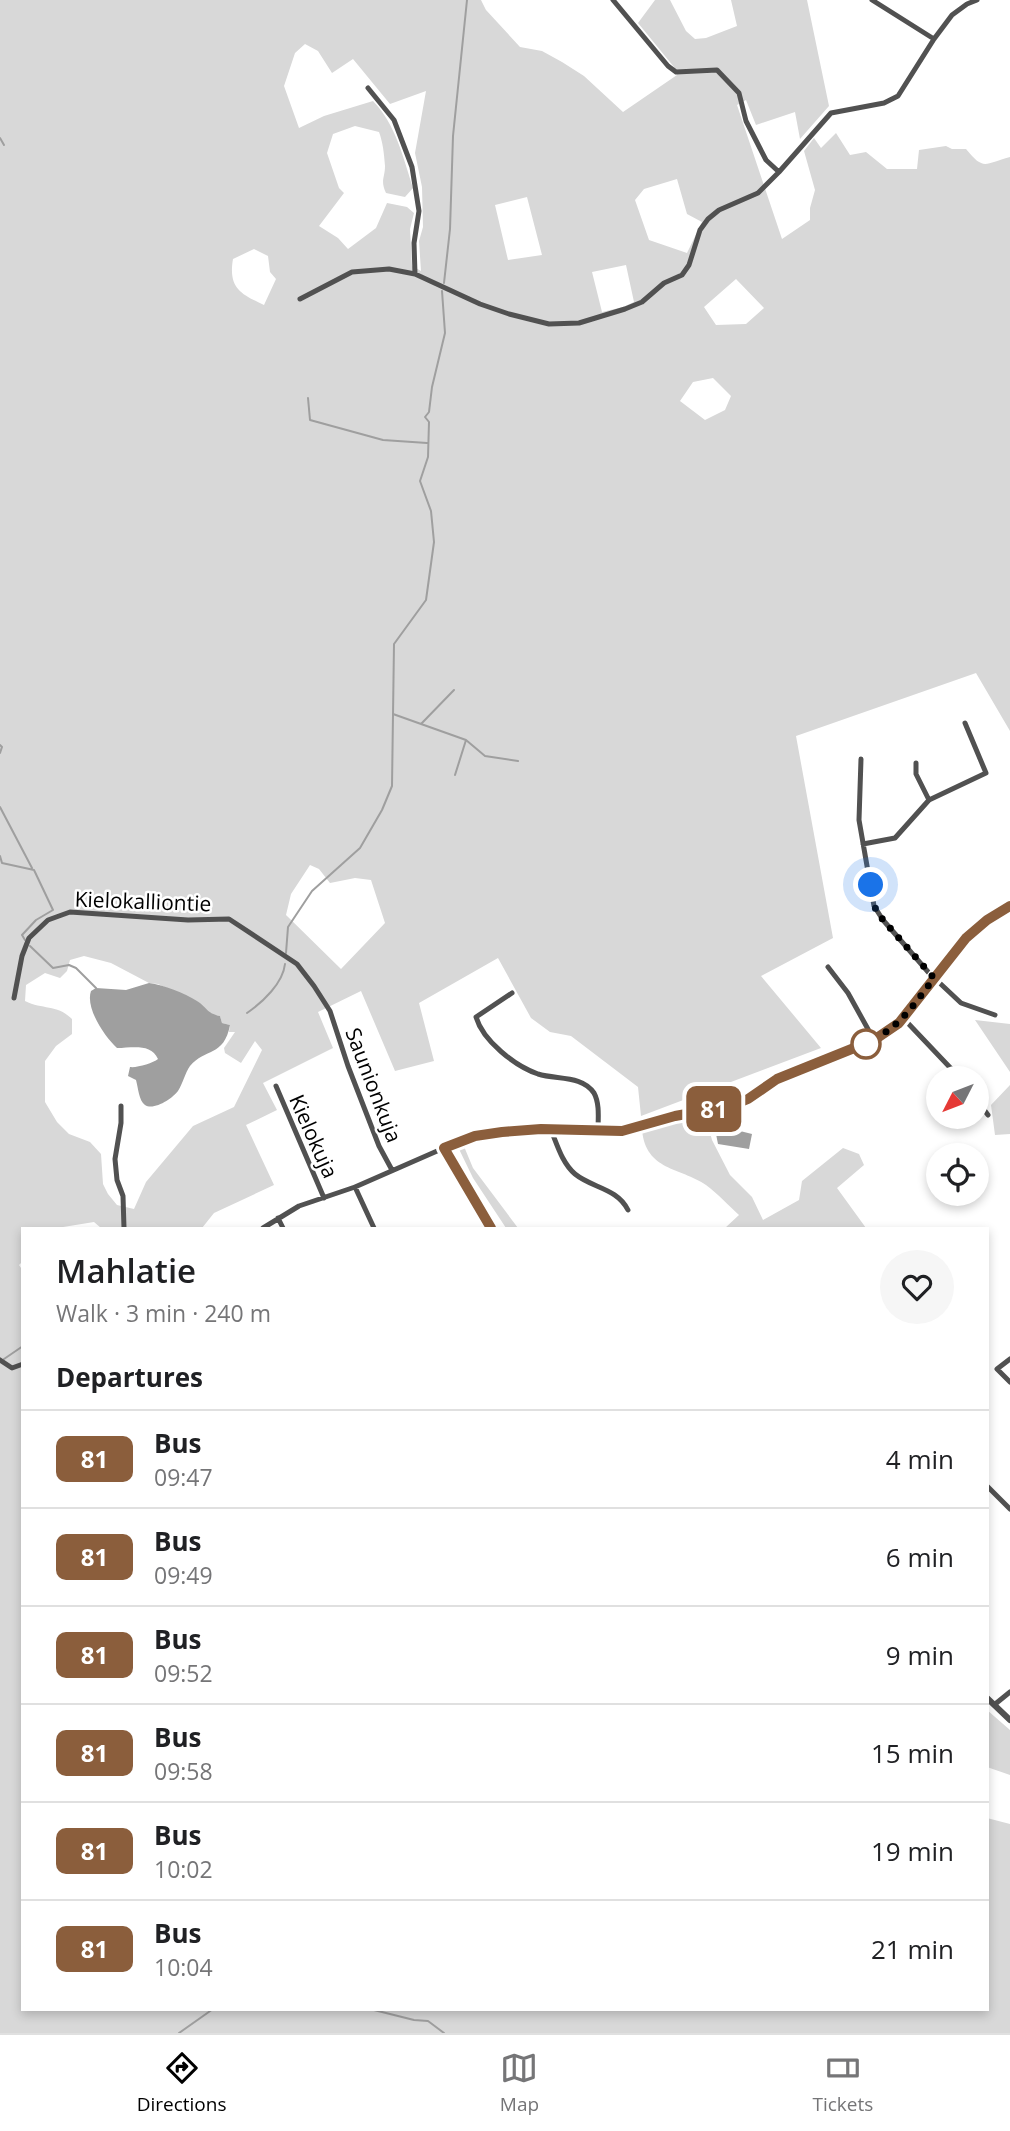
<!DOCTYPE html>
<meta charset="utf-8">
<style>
body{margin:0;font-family:"Open Sans",sans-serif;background:#f6f6f6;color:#202124;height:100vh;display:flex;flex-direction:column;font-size:26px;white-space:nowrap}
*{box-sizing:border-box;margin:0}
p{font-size:23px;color:#757577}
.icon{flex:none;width:38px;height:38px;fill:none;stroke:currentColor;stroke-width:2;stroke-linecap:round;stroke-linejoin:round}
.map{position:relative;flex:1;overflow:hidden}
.drawer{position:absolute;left:21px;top:1227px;width:968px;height:784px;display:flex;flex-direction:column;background:#fff;border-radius:0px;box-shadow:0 4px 10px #0003}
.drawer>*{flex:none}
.badge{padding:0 14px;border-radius:10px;font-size:24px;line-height:46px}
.needle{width:46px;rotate:228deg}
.controls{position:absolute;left:926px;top:1066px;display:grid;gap:14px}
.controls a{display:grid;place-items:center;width:63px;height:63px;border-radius:50%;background:#fff;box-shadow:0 4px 10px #0003;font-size:35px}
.you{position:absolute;width:35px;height:35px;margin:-18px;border:5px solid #fff;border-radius:50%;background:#1a73e8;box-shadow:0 0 0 10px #1a73e833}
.map>.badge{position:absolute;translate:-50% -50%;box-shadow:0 0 0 4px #fff}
h2{padding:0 35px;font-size:26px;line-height:63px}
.round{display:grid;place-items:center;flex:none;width:74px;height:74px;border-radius:37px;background:#f6f6f6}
.overview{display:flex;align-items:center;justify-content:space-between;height:119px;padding:0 35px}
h1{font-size:33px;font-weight:600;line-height:52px}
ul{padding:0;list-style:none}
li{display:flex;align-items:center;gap:21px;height:98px;padding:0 35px;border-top:2px solid #e0e0e0}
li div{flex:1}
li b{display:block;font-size:26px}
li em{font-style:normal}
li .badge{min-width:77px;font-weight:700;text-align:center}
.tab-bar{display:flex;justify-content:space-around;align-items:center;height:98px;border-top:2px solid #e0e0e0;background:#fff;font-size:19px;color:#757577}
.tab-bar a{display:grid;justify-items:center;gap:4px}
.tab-bar .selected{color:#000}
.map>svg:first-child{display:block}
.green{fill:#d8d8d8;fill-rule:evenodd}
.water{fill:#9f9f9f}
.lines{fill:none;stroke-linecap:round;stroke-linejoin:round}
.stream{stroke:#9f9f9f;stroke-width:2}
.minor{stroke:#515151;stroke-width:5}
.tertiary{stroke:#515151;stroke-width:6}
.line-casing{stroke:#fff;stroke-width:16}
.line{stroke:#8b5e3c;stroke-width:10}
.walk{stroke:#000;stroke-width:7;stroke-dasharray:0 12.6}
.stop-dot{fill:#fff;stroke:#8b5e3c;stroke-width:3.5}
.labels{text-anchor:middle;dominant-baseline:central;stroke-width:5;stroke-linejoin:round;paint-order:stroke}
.street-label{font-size:21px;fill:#000;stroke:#fff}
</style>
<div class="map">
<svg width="1010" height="2033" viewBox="0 0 1010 2033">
<rect width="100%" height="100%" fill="#fff"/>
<path class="green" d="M0,0h481l5,10 34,37 22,4 20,11 22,14 39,36 54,-37 -3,-8 -36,-44 17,-23h15l16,31 9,8 11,-1 31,-12 -6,-26h76l22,106 -29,33 -5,-27 -39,13 -10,-25 -9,5 45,134 28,-19v-12l5,-18 -11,-39 10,-13 7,10 15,-15 14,22 16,-3 21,17h30l2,-19 27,-4 6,3h14c18,22 18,15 44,8v574l-34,-58 -180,63 37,202 -72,38 60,72 -180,68 -3,-29 -67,-51 -21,-4 -19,-14 -33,-60 -79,45 15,58 -39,10 -34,-80 -43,21 15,36 -70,35 14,27 -31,15 28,60 -60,28 -12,15h-101l-7,-6 -37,6h-34v33l-4,4 4,6v738h964v-191l23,6v209h-1010zM305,44l13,7 14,22 21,-14 37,45 36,-13 -11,62 7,34 1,40 -4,14 2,30 -9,-5 -2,-37 4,-16 -7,-6 -20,-4 -11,25 -28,21 -10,-11 -19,-12 25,-33 -5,-5 -12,-35 6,-19 22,-8 24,6c4,11 5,21 6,34 0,12 -5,14 1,27l19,4 8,-9c-10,-31 -17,-63 -40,-87l-49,15 -25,12 -15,-42 11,-33zM677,179l10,35 15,8 -15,31 -38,-13 -14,-40 9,-11zM527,197l15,58 -34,5 -13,-55zM254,249l14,7 2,16 6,7 -12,26c-23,-11 -36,-17 -31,-46zM626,265l8,37 -11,5 -21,5 -10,-40zM736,279l28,29 -18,16 -30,1 -12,-18zM713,378l18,18 -6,14 -20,10 -25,-19 13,-19zM310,865l9,4 11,14 25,-5 16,2 14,43 -44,46 -55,-54 5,-21zM84,956l27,7 38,20 9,1 40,18 12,12 10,2 2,7 8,2 -1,7h6l-11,16 1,5 16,10 14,-22 7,9 -28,57 -41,19 -47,56 -12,27 -17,-4 -9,-11 -5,-10 -2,-30 -11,-12 -21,-8 -12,-12 -12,-20v-41l11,-15 16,-12v-15c-15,-15 -29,-9 -47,-18l1,-16 19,-12 15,5 7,-7 3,-11z
M975,1020l35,4v48z
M1010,1085v49l-15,1 -4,-30z
M696,1116l10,1 6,23 18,35 22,22 11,23 36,-20 3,-19 41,-33 16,6 5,11 -27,23 29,40h-141l14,-13c-10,-9 -21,-21 -33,-30 -26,-18 -60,-14 -64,-55z
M463,1144l10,24 45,60h-12l-33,-50 -15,-31z
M987,1710l23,20v45l-23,-8z"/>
<path class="water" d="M149,983c15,2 35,10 48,18 11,7 9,12 23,15l2,7 8,2c-6,32 -25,23 -40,41 -5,7 -7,17 -12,25 -5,7 -24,20 -33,14 -6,-4 -7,-18 -9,-25l-8,-4 2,-9c7,1 23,-4 28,-8 -7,-16 -26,-11 -41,-11 -12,-11 -32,-40 -26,-57l5,-3 30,2z
M736,1130l16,4 -3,15 -31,-5 -2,-10z"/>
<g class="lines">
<path class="stream" d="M0,138l4,7
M444,283l6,-54 3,-93 14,-136
M308,398l2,22 73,20 44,3
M393,714l73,26 19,16 33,5
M421,724l33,-34
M0,745l2,2 -2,6
M455,775l11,-35
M0,807l32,61
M0,856l2,7 32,7 19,40 -17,10 -14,15 3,5
M30,946l23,22 16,-3 7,3 20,20
M286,953l2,-26 24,-36 48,-43 22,-38 10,-24 2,-142 32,-44 8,-58 -3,-31 -11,-30 8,-24 1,-35 -4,-5 4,-5 3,-25 13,-54 -3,-42
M247,1013c16,-11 36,-30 38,-49
M4,1359l19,-13
M370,2009l44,11 14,1 16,12
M179,2033l34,-24"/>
<path class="minor" d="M613,0l55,66 8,6 41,-2 22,23 7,28 20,39 13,12
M872,0l62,39
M368,88l26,32 18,47 7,44 -5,32 1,31
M300,299l52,-27 37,-3 26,5 65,30 29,10 40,10 30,-1 46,-14 17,-7 22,-19 18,-8 7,-10 11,-35 8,-11 11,-9 39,-17 21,-21 52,-59 53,-10 14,-7 36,-57 18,-24 15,-11 10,-4
M861,759l-2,61 15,86 9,14 46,53 32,30 34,12
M916,763v11l13,26
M863,844l32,-6 34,-38 57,-27 -21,-50
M828,967l20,26 26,47
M512,993l-36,24c7,24 39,49 62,57 19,6 44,1 56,19 6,11 4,26 4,38
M14,998l8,-42 7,-18 19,-18 22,-8 118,8 41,-1 68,45 17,22 16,25 18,55 31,80 13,24
M904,1019l56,59
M276,1086l48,112
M976,1099l12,16
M121,1106v17l-6,36 2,21 6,16 1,32
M551,1130c6,14 11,33 24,44 17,14 42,14 53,36
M355,1187l19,41
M278,1218l5,10
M263,1228l36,-22 56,-19 89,-39
M1010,1359l-13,10 13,13
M0,1360l12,8 11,-4
M987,1486l23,23
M994,1705l16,-13"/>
<path class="tertiary" d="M491,1228l-47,-80 31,-12 27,-4 39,-3 81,2 53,-15 56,-10 17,-7 29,-20 97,-39 25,-17 67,-85 21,-18 23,-14
M987,1698l23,22"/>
</g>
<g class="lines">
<g class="line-casing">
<path id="line" d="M491,1228l-47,-80 31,-12 27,-4 39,-3 81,2 53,-15 56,-10 17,-7 29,-20 97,-39 25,-17 67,-85 21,-18 23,-14"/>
</g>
<use href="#line" class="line"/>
<path class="walk" d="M866,1044l-7,2c37,-14 52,-37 75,-68l-51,-58 -9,-14 -3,-21"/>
</g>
<circle class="stop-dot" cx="866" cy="1044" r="14"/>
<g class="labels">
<g class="street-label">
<text transform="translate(143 901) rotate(2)">Kielokalliontie</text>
<text transform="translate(374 1085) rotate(69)">Saunionkuja</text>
<text transform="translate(314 1136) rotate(66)">Kielokuja</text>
</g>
</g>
</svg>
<div class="controls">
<a><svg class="needle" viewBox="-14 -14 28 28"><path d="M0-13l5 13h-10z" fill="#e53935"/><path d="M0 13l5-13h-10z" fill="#757577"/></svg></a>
<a><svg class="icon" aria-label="locate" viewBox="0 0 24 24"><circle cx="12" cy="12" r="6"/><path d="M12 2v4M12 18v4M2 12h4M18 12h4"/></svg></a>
</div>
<div class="you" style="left:871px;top:885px"></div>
<b class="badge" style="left:714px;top:1109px;background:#8b5e3c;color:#fff">81</b>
<section class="drawer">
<div class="overview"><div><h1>Mahlatie</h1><p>Walk · 3 min · 240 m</p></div><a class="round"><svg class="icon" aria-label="heart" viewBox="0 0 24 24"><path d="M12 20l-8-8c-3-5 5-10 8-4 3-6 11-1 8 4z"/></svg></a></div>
<h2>Departures</h2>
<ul>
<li><span class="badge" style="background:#8b5e3c;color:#fff">81</span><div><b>Bus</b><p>09:47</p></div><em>4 min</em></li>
<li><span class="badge" style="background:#8b5e3c;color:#fff">81</span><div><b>Bus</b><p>09:49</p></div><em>6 min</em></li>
<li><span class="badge" style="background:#8b5e3c;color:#fff">81</span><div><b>Bus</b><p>09:52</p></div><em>9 min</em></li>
<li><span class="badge" style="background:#8b5e3c;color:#fff">81</span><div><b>Bus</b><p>09:58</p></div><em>15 min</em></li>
<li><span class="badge" style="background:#8b5e3c;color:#fff">81</span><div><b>Bus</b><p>10:02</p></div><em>19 min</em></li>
<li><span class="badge" style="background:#8b5e3c;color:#fff">81</span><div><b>Bus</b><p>10:04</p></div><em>21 min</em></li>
</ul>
</section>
</div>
<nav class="tab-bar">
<a class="selected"><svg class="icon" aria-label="directions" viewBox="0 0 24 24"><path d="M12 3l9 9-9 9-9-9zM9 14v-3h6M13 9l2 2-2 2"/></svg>Directions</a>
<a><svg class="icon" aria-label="map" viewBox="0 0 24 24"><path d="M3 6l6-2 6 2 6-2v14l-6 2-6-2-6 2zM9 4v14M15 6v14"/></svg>Map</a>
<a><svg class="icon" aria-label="tickets" viewBox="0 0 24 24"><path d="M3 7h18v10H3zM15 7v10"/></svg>Tickets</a>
</nav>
